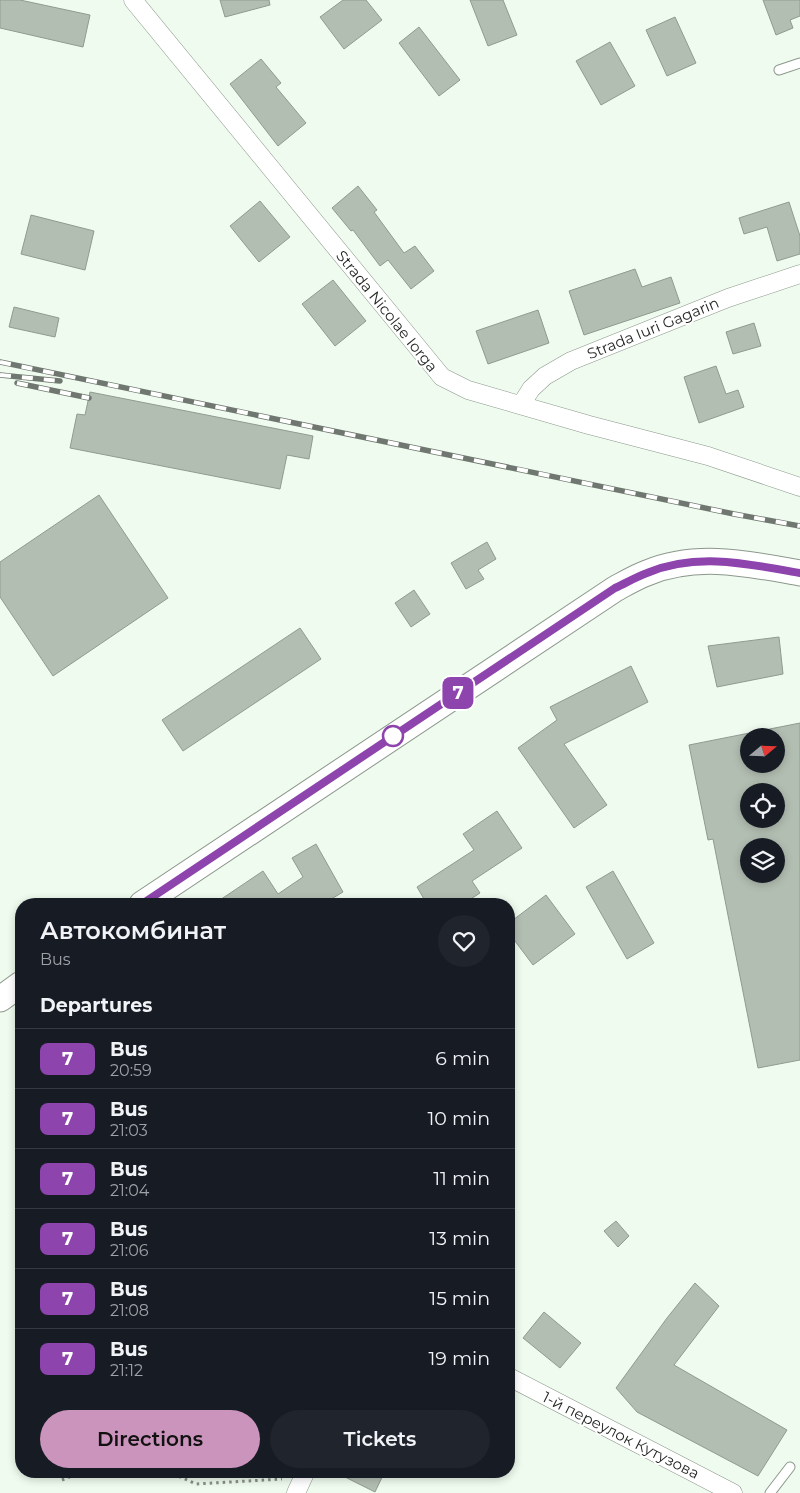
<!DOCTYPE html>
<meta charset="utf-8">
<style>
body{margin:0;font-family:Montserrat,sans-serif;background:#20242c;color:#f1f3f6;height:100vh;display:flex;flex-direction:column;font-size:19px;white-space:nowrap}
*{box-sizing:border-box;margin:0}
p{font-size:16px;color:#9ea1a6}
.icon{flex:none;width:28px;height:28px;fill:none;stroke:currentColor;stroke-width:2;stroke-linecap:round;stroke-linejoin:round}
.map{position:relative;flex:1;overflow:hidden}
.drawer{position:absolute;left:15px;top:898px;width:500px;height:580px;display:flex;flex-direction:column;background:#171b24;border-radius:20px;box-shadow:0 2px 8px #0003}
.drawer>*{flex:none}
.badge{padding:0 10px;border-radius:8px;font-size:18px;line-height:32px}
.needle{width:32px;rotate:71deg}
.buttons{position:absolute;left:740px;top:728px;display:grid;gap:10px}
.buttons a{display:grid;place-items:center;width:45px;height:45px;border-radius:50%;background:#171b24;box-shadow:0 2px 8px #0003;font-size:25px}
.map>.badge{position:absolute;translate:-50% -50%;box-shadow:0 0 0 2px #fff}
h2{padding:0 25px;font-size:19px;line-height:45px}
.round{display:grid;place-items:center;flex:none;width:52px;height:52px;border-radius:26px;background:#20242c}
.summary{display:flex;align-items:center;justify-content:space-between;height:85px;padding:0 25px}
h1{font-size:24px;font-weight:600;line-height:38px}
.cta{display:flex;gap:10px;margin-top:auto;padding:10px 25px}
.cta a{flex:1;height:58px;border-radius:30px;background:#cb94bc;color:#111;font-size:20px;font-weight:600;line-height:58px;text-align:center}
.cta a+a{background:#20242c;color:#f1f3f6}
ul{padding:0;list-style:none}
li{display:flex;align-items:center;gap:15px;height:60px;padding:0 25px;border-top:1px solid #363941}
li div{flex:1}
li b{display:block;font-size:19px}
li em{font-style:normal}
li .badge{min-width:55px;font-weight:700;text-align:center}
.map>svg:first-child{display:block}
.building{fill:#b3beb2;stroke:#909b90;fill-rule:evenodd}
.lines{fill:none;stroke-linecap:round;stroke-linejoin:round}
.lane-casing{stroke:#8c988c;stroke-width:11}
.street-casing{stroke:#8c988c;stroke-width:19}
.secondary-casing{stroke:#8c988c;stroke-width:27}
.path{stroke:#878f87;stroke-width:3;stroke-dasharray:2.5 4;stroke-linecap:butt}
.lane{stroke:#fff;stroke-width:9}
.street{stroke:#fff;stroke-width:18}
.secondary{stroke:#fff;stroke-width:25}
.rail-casing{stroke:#707770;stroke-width:5.5}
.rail{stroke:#fff;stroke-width:4;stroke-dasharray:11;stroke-linecap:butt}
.line-casing{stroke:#fff;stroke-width:11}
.line{stroke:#8e44ad;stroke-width:8}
.stop-dot{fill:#fff;stroke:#8e44ad;stroke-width:2.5}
.labels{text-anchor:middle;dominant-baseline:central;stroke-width:4;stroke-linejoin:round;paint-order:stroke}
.street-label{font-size:15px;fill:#1f231f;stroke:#fff}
</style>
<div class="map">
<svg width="800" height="1493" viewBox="0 0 800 1493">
<rect width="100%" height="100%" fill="#eefbee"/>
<path class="building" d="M0,0h20l70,15 -7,32 -83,-19z
M220,0h49l1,5 -45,12z
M343,0h23l16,20 -38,29 -24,-32z
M470,0h33l14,35 -29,11z
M763,0h37v16l-10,4 3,8 -17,7z
M675,17l21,46 -29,13 -21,-46z
M419,27l41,53 -21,16 -40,-53z
M610,42l25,44 -34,19 -25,-44z
M261,59l20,24 -5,4 30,36 -28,23 -48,-62z
M358,186l19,24 -3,2 30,41 11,-7 19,25 -23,18 -23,-29 -8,6 -27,-36 -2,1 -19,-23z
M260,201l30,36 -31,25 -29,-36z
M789,202l11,34v18l-23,7 -10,-34 -23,7 -5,-16z
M31,215l63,16 -9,39 -64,-16z
M635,269l7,18 29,-10 9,26 -96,32 -15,-44z
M333,280l33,41 -31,25 -33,-42z
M14,307l45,11 -4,19 -46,-10z
M538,310l11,33 -61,21 -12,-33z
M754,323l7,23 -28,8 -7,-22z
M716,366l10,28 12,-4 6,17 -45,16 -15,-46z
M90,392l223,44 -4,23 -22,-4 -7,34 -210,-41 7,-34 8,1z
M99,495l69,103 -115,78 -53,-79v-35z
M487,542l9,17 -18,11 6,9 -18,10 -15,-26z
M414,590l16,24 -19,13 -16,-24z
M300,628l21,31 -138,92 -21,-31z
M779,637l4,37 -66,13 -9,-41z
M631,666l17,36 -84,42 43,61 -33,23 -56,-80 39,-28 -7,-13z
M800,723v337l-42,8 -45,-229 -5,1 -19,-95zM749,736h27v28h-27zM749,791h27v28h-27zM749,846h27v28h-27z
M497,811l25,37 -50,33 8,12 -17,11h-36l-10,-17 57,-37 -11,-16z
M316,844l27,48 -20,12h-109l49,-33 15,23 25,-17 -11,-19z
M613,871l41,72 -27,16 -41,-72z
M546,895l29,39 -42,31 -24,-32v-10z
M616,1221l13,15 -11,11 -14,-16z
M695,1283l24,23 -45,59 113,65 -29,46 -121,-64 -21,-24 51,-70z
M544,1312l37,31 -21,25 -37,-30z
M333,1471h52l-10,21z"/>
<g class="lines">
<g class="lane-casing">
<path id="lane" d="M779,70l21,-7
M770,1493l20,-26"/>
</g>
<g class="street-casing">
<path id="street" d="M133,0l309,377 26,13 121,35 119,31 92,31
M521,405l10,-16 14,-13 26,-15 157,-63 72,-24
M509,1377l224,116
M296,1493l10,-22"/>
</g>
<g class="secondary-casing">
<path id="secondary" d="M142,904l473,-315c11,-6 21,-12 32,-16 50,-21 102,-9 153,0
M0,999l21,-15"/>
</g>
<path class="path" d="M167,1471l29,13 86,-5
M62,1480l22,-9"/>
<use href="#lane" class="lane"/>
<use href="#street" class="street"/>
<use href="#secondary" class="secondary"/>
<g class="rail-casing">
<path id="rail" d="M0,362l734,152 66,12
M0,375l60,6
M17,383l72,15"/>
</g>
<use href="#rail" class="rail"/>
</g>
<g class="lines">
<g class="line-casing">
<path id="line" d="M142,904l473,-316c11,-5 21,-11 32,-15 50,-21 102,-9 153,0"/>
</g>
<use href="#line" class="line"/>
</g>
<circle class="stop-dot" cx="393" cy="736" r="10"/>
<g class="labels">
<g class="street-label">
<text transform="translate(387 311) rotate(51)">Strada Nicolae Iorga</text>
<text transform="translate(653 328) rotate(-22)">Strada Iuri Gagarin</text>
<text transform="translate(621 1435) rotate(27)">1-й переулок Кутузова</text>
</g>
</g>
</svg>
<div class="buttons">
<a><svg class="needle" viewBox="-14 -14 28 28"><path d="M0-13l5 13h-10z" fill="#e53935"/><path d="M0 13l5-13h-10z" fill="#9ea1a6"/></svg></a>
<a><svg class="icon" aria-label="locate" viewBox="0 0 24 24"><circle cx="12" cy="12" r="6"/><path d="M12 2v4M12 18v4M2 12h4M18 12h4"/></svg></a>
<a><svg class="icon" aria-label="layers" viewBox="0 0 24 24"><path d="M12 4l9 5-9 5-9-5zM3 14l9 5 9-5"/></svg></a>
</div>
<b class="badge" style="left:458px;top:693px;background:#8e44ad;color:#fff">7</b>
<section class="drawer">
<div class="summary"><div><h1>Автокомбинат</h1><p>Bus</p></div><a class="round"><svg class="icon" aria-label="heart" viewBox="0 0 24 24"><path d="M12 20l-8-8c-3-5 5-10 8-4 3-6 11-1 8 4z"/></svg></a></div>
<h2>Departures</h2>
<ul>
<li><span class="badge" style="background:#8e44ad;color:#fff">7</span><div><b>Bus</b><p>20:59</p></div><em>6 min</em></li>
<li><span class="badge" style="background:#8e44ad;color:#fff">7</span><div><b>Bus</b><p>21:03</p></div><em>10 min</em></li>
<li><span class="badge" style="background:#8e44ad;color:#fff">7</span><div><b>Bus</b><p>21:04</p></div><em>11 min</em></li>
<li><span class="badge" style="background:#8e44ad;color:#fff">7</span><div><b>Bus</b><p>21:06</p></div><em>13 min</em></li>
<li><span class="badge" style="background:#8e44ad;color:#fff">7</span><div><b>Bus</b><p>21:08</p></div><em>15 min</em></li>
<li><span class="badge" style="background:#8e44ad;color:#fff">7</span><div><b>Bus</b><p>21:12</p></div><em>19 min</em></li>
</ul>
<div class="cta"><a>Directions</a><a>Tickets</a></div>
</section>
</div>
